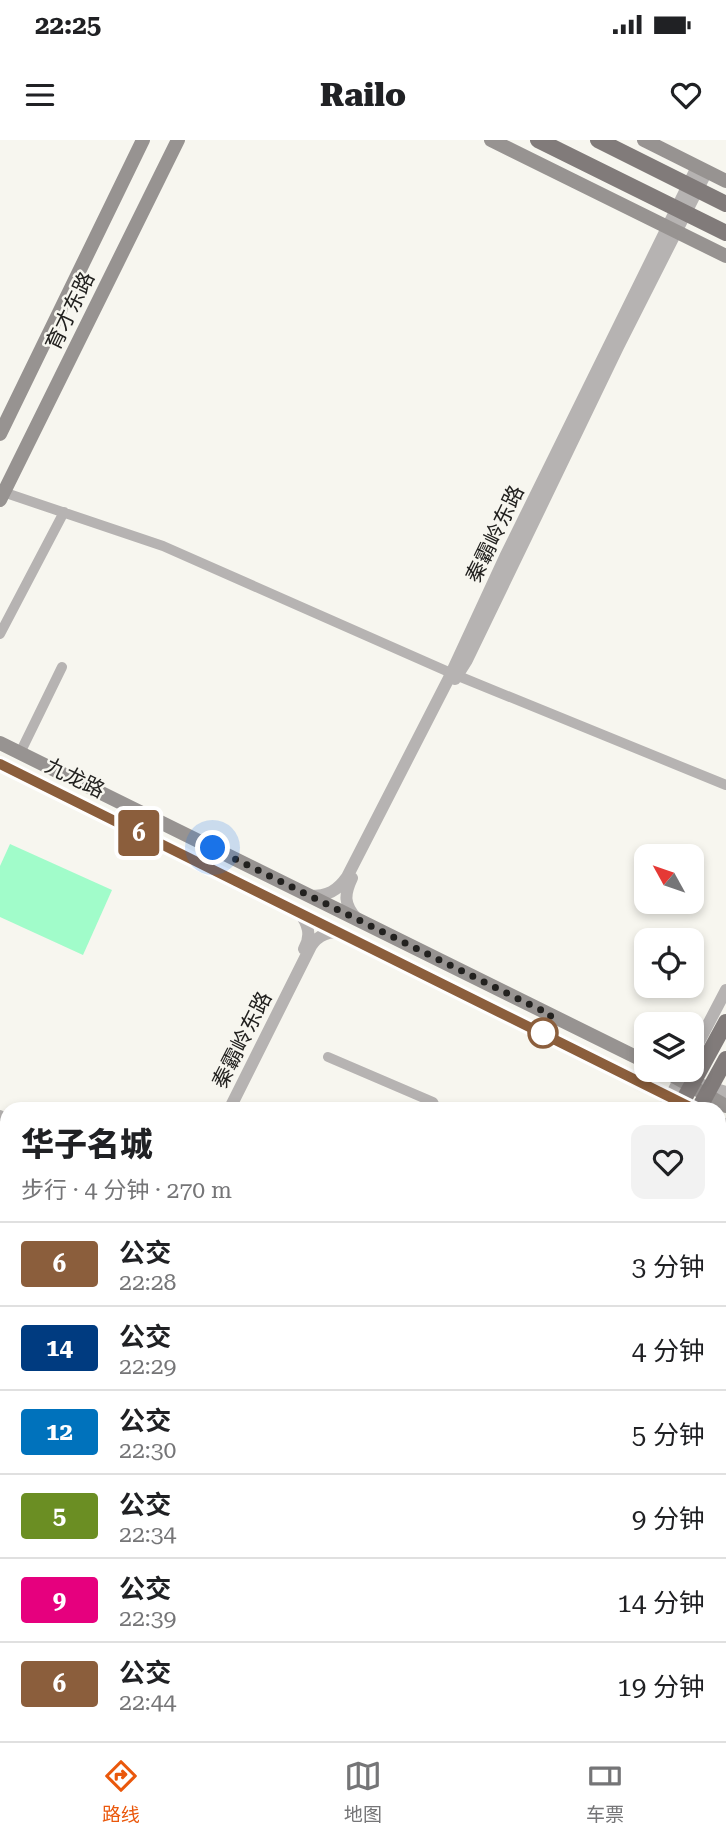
<!DOCTYPE html>
<html lang="zh">
<meta charset="utf-8">
<style>
body{margin:0;font-family:"Roboto Serif","Noto Sans SC",serif;background:#f2f2f2;color:#202124;height:100vh;display:flex;flex-direction:column;font-size:26px;white-space:nowrap}
*{box-sizing:border-box;margin:0}
p{font-size:23px;color:#757577}
.icon{flex:none;width:38px;height:38px;fill:none;stroke:currentColor;stroke-width:2;stroke-linecap:round;stroke-linejoin:round}
.map{position:relative;flex:1;overflow:hidden}
.sheet{position:absolute;left:0px;top:962px;width:726px;height:639px;display:flex;flex-direction:column;background:#fff;border-radius:21px 21px 0 0;box-shadow:0 4px 10px #0003}
.sheet>*{flex:none}
.badge{padding:0 14px;border-radius:5px;font-size:24px;line-height:46px}
.needle{width:46px;rotate:310deg}
.buttons{position:absolute;left:634px;top:704px;display:grid;gap:14px}
.buttons a{display:grid;place-items:center;width:70px;height:70px;border-radius:14px;background:#fff;box-shadow:0 4px 10px #0003;font-size:35px}
.you{position:absolute;width:35px;height:35px;margin:-18px;border:5px solid #fff;border-radius:50%;background:#1a73e8;box-shadow:0 0 0 10px #1a73e833}
.map>.badge{position:absolute;translate:-50% -50%;box-shadow:0 0 0 4px #fff}
.round{display:grid;place-items:center;flex:none;width:74px;height:74px;border-radius:14px;background:#f2f2f2}
.headline{display:flex;align-items:center;justify-content:space-between;height:119px;padding:0 21px}
h1{font-size:33px;font-weight:800;line-height:52px}
ul{padding:0;list-style:none}
li{display:flex;align-items:center;gap:21px;height:84px;padding:0 21px;border-top:2px solid #e0e0e0}
li div{flex:1}
li b{display:block;font-size:26px}
li em{font-style:normal}
li .badge{min-width:77px;font-weight:700;text-align:center}
.status{display:flex;justify-content:space-between;align-items:center;height:49px;padding:0 35px;background:#fff;direction:ltr}
.status svg{height:19px;fill:currentColor}
header{display:flex;justify-content:space-between;align-items:center;height:91px;padding:0 21px;background:#fff;font-size:32px;font-weight:800}
.dock{display:flex;justify-content:space-around;align-items:center;height:98px;border-top:2px solid #e0e0e0;background:#fff;font-size:19px;color:#757577}
.dock a{display:grid;justify-items:center;gap:4px}
.dock .selected{color:#ea580c}
.map>svg:first-child{display:block}
.green{fill:#a1fcca}
.lines{fill:none;stroke-linecap:round;stroke-linejoin:round}
.minor{stroke:#b6b3b2;stroke-width:10}
.tertiary{stroke:#b6b3b2;stroke-width:12}
.secondary{stroke:#979391;stroke-width:14}
.primary{stroke:#817b7a;stroke-width:16}
.line-casing{stroke:#fff;stroke-width:16}
.line{stroke:#8b5e3c;stroke-width:10}
.walk{stroke:#22211f;stroke-width:7;stroke-dasharray:0 12.6}
.stop-dot{fill:#fff;stroke:#8b5e3c;stroke-width:3.5}
.labels{text-anchor:middle;dominant-baseline:central;stroke-width:5;stroke-linejoin:round;paint-order:stroke}
.street-label{font-size:21px;fill:#22211f;stroke:#f7f6ef}
</style>
<div class="status"><b>22:25</b><svg viewBox="0 0 49 12"><path d="M0 12V9h3v3zM5 12V6h3v6zM10 12V3h3v9zM15 12V0h3v12zM26 1h20v11H26zM47 4h2v5h-2z"/></svg></div>
<header><svg class="icon" aria-label="menu" viewBox="0 0 24 24"><path d="M4 6h16M4 12h16M4 18h16"/></svg>Railo<svg class="icon" aria-label="heart" viewBox="0 0 24 24"><path d="M12 20l-8-8c-3-5 5-10 8-4 3-6 11-1 8 4z"/></svg></header>
<div class="map">
<svg width="726" height="1601" viewBox="0 0 726 1601">
<rect width="100%" height="100%" fill="#f7f6ef"/>
<path class="green" d="M10,704l102,46 -29,65 -83,-38v-51z"/>
<g class="lines">
<path class="minor" d="M0,351l163,55 288,127 275,112
M0,494l64,-122
M20,613l42,-86
M328,917l105,45 4,8
M0,975l7,4"/>
<path class="tertiary" d="M455,539l12,-19 151,-313 89,-176
M352,738c-8,17 -8,26 4,40
M310,756c18,0 27,-5 37,-19l102,-199 56,-121 192,-390
M299,772c9,12 13,23 5,37
M691,917l35,-67
M686,940l40,12
M229,970l82,-164c7,-11 19,-16 32,-12
M663,970l22,-41
M719,1000l7,5
M0,1441l7,-15
M311,1601l3,-7
M366,1601l3,-7"/>
<path class="secondary" d="M491,0l235,116
M644,0l82,41
M0,294l143,-294
M0,360l178,-360
M0,603l646,319
M0,624l697,346
M661,929l65,37
M719,982l7,5
M404,1594l11,7"/>
<path class="primary" d="M538,0l188,93
M598,0l128,64
M678,970l48,-88
M698,970l28,-51
M328,1601l4,-7
M347,1601l4,-7"/>
</g>
<g class="lines">
<g class="line-casing">
<path id="line" d="M0,624l696,346"/>
</g>
<use href="#line" class="line"/>
<path class="walk" d="M213,708l338,167 -8,18"/>
</g>
<circle class="stop-dot" cx="543" cy="893" r="14"/>
<g class="labels">
<g class="street-label">
<text transform="translate(70 171) rotate(-64)">育才东路</text>
<text transform="translate(495 394) rotate(-64)">秦霸岭东路</text>
<text transform="translate(75 638) rotate(26)">九龙路</text>
<text transform="translate(242 900) rotate(-63)">秦霸岭东路</text>
</g>
</g>
</svg>
<div class="buttons">
<a><svg class="needle" viewBox="-14 -14 28 28"><path d="M0-13l5 13h-10z" fill="#e53935"/><path d="M0 13l5-13h-10z" fill="#757577"/></svg></a>
<a><svg class="icon" aria-label="locate" viewBox="0 0 24 24"><circle cx="12" cy="12" r="6"/><path d="M12 2v4M12 18v4M2 12h4M18 12h4"/></svg></a>
<a><svg class="icon" aria-label="layers" viewBox="0 0 24 24"><path d="M12 4l9 5-9 5-9-5zM3 14l9 5 9-5"/></svg></a>
</div>
<div class="you" style="left:213px;top:708px"></div>
<b class="badge" style="left:139px;top:693px;background:#8b5e3c;color:#fff">6</b>
<section class="sheet">
<div class="headline"><div><h1>华子名城</h1><p>步行 · 4 分钟 · 270 m</p></div><a class="round"><svg class="icon" aria-label="heart" viewBox="0 0 24 24"><path d="M12 20l-8-8c-3-5 5-10 8-4 3-6 11-1 8 4z"/></svg></a></div>
<ul>
<li><span class="badge" style="background:#8b5e3c;color:#fff">6</span><div><b>公交</b><p>22:28</p></div><em>3 分钟</em></li>
<li><span class="badge" style="background:#003b80;color:#fff">14</span><div><b>公交</b><p>22:29</p></div><em>4 分钟</em></li>
<li><span class="badge" style="background:#0072bc;color:#fff">12</span><div><b>公交</b><p>22:30</p></div><em>5 分钟</em></li>
<li><span class="badge" style="background:#6b8e23;color:#fff">5</span><div><b>公交</b><p>22:34</p></div><em>9 分钟</em></li>
<li><span class="badge" style="background:#e6007e;color:#fff">9</span><div><b>公交</b><p>22:39</p></div><em>14 分钟</em></li>
<li><span class="badge" style="background:#8b5e3c;color:#fff">6</span><div><b>公交</b><p>22:44</p></div><em>19 分钟</em></li>
</ul>
</section>
</div>
<nav class="dock">
<a class="selected"><svg class="icon" aria-label="directions" viewBox="0 0 24 24"><path d="M12 3l9 9-9 9-9-9zM9 14v-3h6M13 9l2 2-2 2"/></svg>路线</a>
<a><svg class="icon" aria-label="map" viewBox="0 0 24 24"><path d="M3 6l6-2 6 2 6-2v14l-6 2-6-2-6 2zM9 4v14M15 6v14"/></svg>地图</a>
<a><svg class="icon" aria-label="tickets" viewBox="0 0 24 24"><path d="M3 7h18v10H3zM15 7v10"/></svg>车票</a>
</nav>
